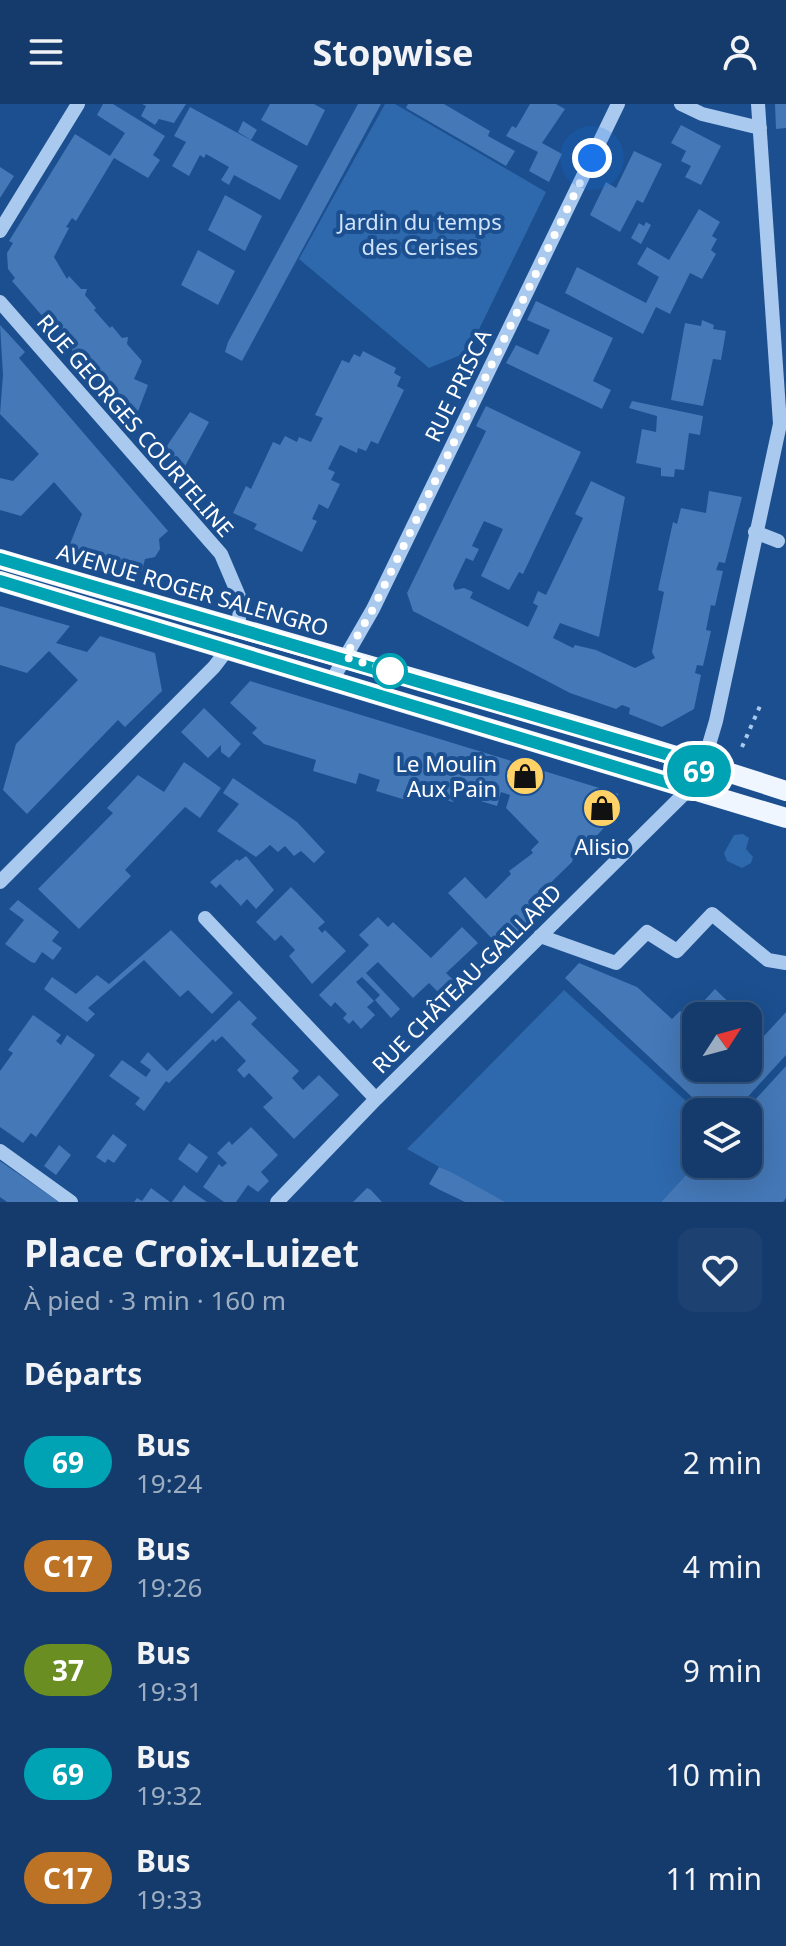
<!DOCTYPE html>
<html lang="fr">
<meta charset="utf-8">
<style>
body{margin:0;font-family:"Noto Sans",sans-serif;background:#1d4271;color:#f1f3f6;height:100vh;display:flex;flex-direction:column;font-size:30px;white-space:nowrap}
*{box-sizing:border-box;margin:0}
p{font-size:26px;color:#9dadc1}
.icon{flex:none;width:44px;height:44px;fill:none;stroke:currentColor;stroke-width:2;stroke-linecap:round;stroke-linejoin:round}
.map{position:relative;height:1098px;overflow:hidden}
.side{display:flex;flex-direction:column;background:#143b6b;flex:1}
.side>*{flex:none}
.badge{padding:0 16px;border-radius:26px;font-size:28px;line-height:52px}
.needle{width:52px;rotate:54deg}
.tools{position:absolute;left:682px;top:898px;display:grid;gap:16px}
.tools a{display:grid;place-items:center;width:80px;height:80px;border-radius:16px;background:#143b6b;box-shadow:0 8px 32px #0002,0 0 0 2px #33557e;font-size:40px}
.you{position:absolute;width:40px;height:40px;margin:-20px;border:6px solid #fff;border-radius:50%;background:#1a73e8;box-shadow:0 0 0 12px #1a73e833}
.map>.badge{position:absolute;translate:-50% -50%;box-shadow:0 0 0 4px #fff}
h2{padding:0 24px;font-size:30px;line-height:72px}
.round{display:grid;place-items:center;flex:none;width:84px;height:84px;border-radius:16px;background:#1d4271}
.headline{display:flex;align-items:center;justify-content:space-between;height:136px;padding:0 24px}
h1{font-size:38px;font-weight:700;line-height:60px}
ul{padding:0;list-style:none}
li{display:flex;align-items:center;gap:24px;height:104px;padding:0 24px}
li div{flex:1}
li b{display:block;font-size:30px}
li em{font-style:normal}
li .badge{min-width:88px;font-weight:700;text-align:center}
header{display:flex;justify-content:space-between;align-items:center;height:104px;padding:0 24px;background:#143b6b;font-size:36px;font-weight:700}
.map>svg:first-child{display:block}
.green{fill:#2e69ad}
.building{fill:#4478b7}
.lines{fill:none;stroke-linecap:round;stroke-linejoin:round}
.path{stroke:#a9c9ee;stroke-width:4;stroke-dasharray:4 6;stroke-linecap:butt}
.minor{stroke:#a9c9ee;stroke-width:14}
.major{stroke:#f0f6ff;stroke-width:20}
.line-casing{stroke:#fff;stroke-width:18}
.line{stroke:#00a3b4;stroke-width:12}
.walk{stroke:#fff;stroke-width:8;stroke-dasharray:0 14.4}
.stop-dot{fill:#fff;stroke:#00a3b4;stroke-width:4}
.labels{text-anchor:middle;dominant-baseline:central;stroke-width:8;stroke-linejoin:round;paint-order:stroke}
.park-label{font-size:22px;fill:#cfe3fa;stroke:#1b4f8f}
.street-label{font-size:22px;fill:#fff;stroke:#1b4f8f}
.poi-label{font-size:22px;fill:#fff;stroke:#1b4f8f;text-anchor:end}
</style>
<header><svg class="icon" aria-label="menu" viewBox="0 0 24 24"><path d="M4 6h16M4 12h16M4 18h16"/></svg>Stopwise<svg class="icon" aria-label="person" viewBox="0 0 24 24"><circle cx="12" cy="8" r="4"/><path d="M4 21q1-7 8-7t8 7"/></svg></header>
<div class="map">
<svg width="786" height="1098" viewBox="0 0 786 1098">
<rect width="100%" height="100%" fill="#1b4f8f"/>
<path class="green" d="M385,0h10l151,88 -78,160 -39,16 -130,-109z
M743,730l6,4 -3,11 7,8 -2,6 -9,5 -15,-7 -3,-8 10,-18z
M564,886l134,122 -2,52 -35,38h-159l-95,-53z"/>
<path class="building" d="M103,0h10l52,32 -12,19 7,5 -12,18 -34,-20 -38,63 -4,-3 -6,9 3,1 -15,29 13,22 2,-3 12,13h6l-2,6 11,13 -2,2 16,18 2,-2 10,12 6,-1 -1,7 15,17 -8,18 14,6 -14,37 -122,-141 3,-3 -7,-9 -1,-16 6,-10 -4,-2 66,-107 35,22 15,-23 -28,-18z
M142,0h44l-12,19 -15,-4 -4,6 -14,-9 5,-10z
M270,0h44l11,6 -18,36 -46,-26z
M358,0h23l-139,257 -17,-9 3,-10z
M408,0h36l46,27 -2,5 27,15 -9,15 -100,-58z
M530,0h26l9,5 -23,34 20,11 -13,28 -20,-11 9,-19 -32,-16 6,-10 4,2z
M775,0h11v24l-10,1z
M190,3l108,59 -18,34 -46,-25 -5,10 -8,-5 8,-13 -23,-13 -2,4 -4,-3 -11,21 -17,-10 14,-24 -12,-6z
M243,17l14,9 -6,10 -13,-8z
M681,21l40,21 -20,39 -16,-8 6,-11 -10,-5 5,-10 -15,-8z
M634,47l28,13 -19,39 -6,-3 -17,32 -30,-17 16,-33 10,6z
M0,63l14,9 -14,22z
M225,91l37,21 -17,35 -37,-21z
M699,105l21,13 -8,14 5,3 -6,11 5,4 -14,25 -12,-6 -20,41 -14,-7 -13,27 -78,-41 12,-26 69,36 13,-26 -22,-13 10,-17 22,13z
M646,118l5,3 -10,19 -10,-6 8,-15 5,3z
M198,146l37,21 -17,34 -37,-20z
M536,197l77,37 -20,43 18,9 -9,19 -96,-46 10,-18 22,10 12,-25 -23,-10z
M702,216l12,5 -1,4 13,2 -5,29 -8,-1 -10,47 -32,-6 14,-77 16,3z
M0,221l25,27 -6,6 149,173 -9,8 1,10 -5,8 -10,2 -3,12 -74,-22 14,-35 -28,-32 -33,34 -21,-6v-32l13,3 26,-27 -39,-40 3,-39z
M363,247l33,17 -2,5 7,4 -4,9 7,4 -26,54 -7,-3 -5,10 -8,-3 -1,5 -17,-8 -12,24 7,3 -4,8 9,4 -12,25 -9,-5 -7,15 5,2 -15,31 -48,-23 3,-5 -24,-11 13,-27 5,3 22,-47 7,3 5,-9 12,6 2,-5 12,5 12,-24 -8,-3 27,-55 7,3 5,-9 6,3z
M632,297l71,15 -3,19 -11,-2 -5,37 -9,-1 -1,8 -13,-1v-8l-25,-5 6,-34 14,3 1,-16 -28,-8z
M486,302l95,46 -58,122 -4,-2 -10,18 -28,-14 22,-47 -19,-8 -12,25 7,3 -6,12 -7,-3 -13,27 2,5 9,-2 9,4 -3,6 58,29 10,-21 -5,-3 5,-12 8,4 37,-77 -8,-4 16,-33 34,16 -26,140 -39,-14 -7,15 20,10 2,-3 21,5 39,18 20,-10 -3,-6 12,-60 -6,-2 15,-68 4,2 4,-16 25,5 3,-22 33,6 -17,66 -6,-1 -3,8 7,1 -8,35 -4,-1 -5,25 5,1 -8,35 -6,-1 -2,8 6,2 -7,34 -32,18 -33,-13 1,-6 -8,-3 -6,4 -46,-16 -157,-82 -6,-18 79,-162 -10,-5z
M190,308l19,10 -26,48 -21,-17z
M0,502l70,20 -14,17 31,9 13,-16 55,17 7,38 -37,36 -7,-7 -91,94 -24,-24 13,-46 62,-64 -29,-29 -22,22 -27,-8z
M250,577l369,113 -8,8 -5,17 4,2 -17,19 -17,9 -4,13 -37,36 11,11 -43,41 -55,-57 17,-16 21,22 25,-25 -2,-3 24,-18 -2,-3 8,-8 -33,-34 4,-13 -9,-3 -4,14 -23,-7 -10,-9 -11,12 -40,-12 -4,11 -33,-10 4,-11 -21,-7 -3,11 -43,-13 3,-11 -52,-16 -12,-11 5,-5 -27,-25z
M204,604l37,36 -12,14 -8,-6v-7l-13,13 -27,-26z
M184,658l37,26 -21,30 -15,-11 -60,63 6,6 -52,53 -41,-40 75,-76 -6,-5 31,-33 26,17z
M233,674l64,44 28,30 -11,11 -13,-12 -7,5 -9,-10 -7,6 -8,-7 -14,12 -39,-26 22,-27 -16,-11z
M246,752l28,34 -18,19 -9,-10 -6,7 -21,-22 -4,4 -6,-6 27,-23 2,2z
M291,783l34,35 -7,6 4,5 3,-3 21,21 -34,33 -23,-28 6,-6 -14,-15 -6,6 -19,-19z
M18,796l41,32 -7,9 10,7 -9,12 -11,-8 -7,11 -4,-1 -26,-18 19,-24 -15,-11z
M378,813l10,10 5,-5 38,36 31,-31 16,16 -32,30 18,17 -14,14 -21,-21 -16,15 -35,-36 -12,11 34,36 -9,9 -16,-18 5,-5 -18,-18 -6,5 18,19 -7,6 8,8 -14,14 -8,-9 -4,4 -6,-6 4,-4 -12,-12 -4,5 -12,-12 50,-50 -10,-10z
M171,826l62,63 -21,21 -24,-24 -8,7 -36,-37 -56,48 7,6 -8,8 -43,-33 8,-12 24,17 21,-19 12,9z
M579,859l58,24 35,32 8,-8 8,7 27,-29 28,27h-47v52h52v-47l16,15 22,-24v43l-52,57h-26l-143,-134z
M239,896l18,18 -6,6 48,47 -7,7 11,12 16,-15 20,20 -45,44 -31,-32 10,-9 -24,-25 -5,5 -7,-8 9,-9 -24,-25 -7,6 -2,-3 -44,44 -3,-2 -22,30 -9,-7 5,-6 -31,-22 13,-16 24,17 5,-7 -11,-8 8,-10 19,19z
M33,911l28,20 -5,6 5,4 6,-10 28,20 -59,82 -5,-4 -8,10 -23,-16v-56l13,-18 -5,-3z
M786,962v132l-3,4h-122l35,-38h52v-52h-4z
M251,1023l27,28 -17,17 8,9 -11,11 -10,-7 -12,17h-12l-21,-15 16,-23 3,3 5,-4 -10,-10 12,-12 3,4z
M113,1030l14,11 -13,18 -6,-4 -3,4 -9,-6z
M189,1039l19,14 -11,16 -19,-14z
M59,1041l12,10 -15,20 -12,-9z
M0,1057l59,41h-52l-7,-5z
M439,1063l12,5 54,30h-40l-25,-12 -11,-6z
M184,1081l4,4 19,13h-35z
M151,1084l19,14h-36l3,-4 5,3z
M367,1084l4,2 11,12h-29z"/>
<g class="lines">
<path class="path" d="M742,643l18,-41"/>
<path class="minor" d="M681,0l21,10 58,14
M0,127l78,-127
M0,198l221,252 20,47 -3,26
M755,428l23,9
M331,578l42,-73 245,-505
M0,778l214,-215 13,-17
M205,814l171,181
M540,832l76,27 31,-31 30,19 35,-37 56,46 18,3
M0,1047l71,51
M277,1098l99,-103 313,-310 14,-24 13,-44 64,-297 -22,-320"/>
<path class="major" d="M0,455c262,78 526,147 786,232
M0,477l786,237"/>
</g>
<g class="lines">
<g class="line-casing">
<path id="line" d="M0,455l703,206 -14,24 -689,-208"/>
</g>
<use href="#line" class="line"/>
<path class="walk" d="M390,567l-45,-14 28,-48 219,-451"/>
</g>
<defs>
<g id="shop-disc" transform="scale(2)"><circle r="9.5" fill="#ffd166" stroke="#1b4f8f"/><path d="M-5-2.5h2.3a2.7 3.5 0 0 1 5.4 0H5L5.5 6h-11ZM-1.5-2.5h3a1.5 2.3 0 0 0-3 0Z" fill="#111"/></g>
</defs>
<g fill-rule="evenodd">
<use href="#shop-disc" x="525" y="672"/>
<use href="#shop-disc" x="602" y="704"/>
</g>
<circle class="stop-dot" cx="390" cy="567" r="16"/>
<g class="labels">
<g class="park-label">
<text x="420" y="117">Jardin du temps<tspan x="420" dy="25">des Cerises</tspan></text>
</g>
<g class="street-label">
<text transform="translate(457 281) rotate(-64)">RUE PRISCA</text>
<text transform="translate(136 321) rotate(49)">RUE GEORGES COURTELINE</text>
<text transform="translate(193 485) rotate(16)">AVENUE ROGER SALENGRO</text>
<text transform="translate(466 874) rotate(-45)">RUE CHÂTEAU-GAILLARD</text>
</g>
<g class="poi-label">
<text x="497" y="659">Le Moulin<tspan x="497" dy="25">Aux Pain</tspan></text>
<text x="602" y="742" text-anchor="middle">Alisio</text>
</g>
</g>
</svg>
<div class="tools">
<a><svg class="needle" viewBox="-14 -14 28 28"><path d="M0-13l5 13h-10z" fill="#e53935"/><path d="M0 13l5-13h-10z" fill="#9dadc1"/></svg></a>
<a><svg class="icon" aria-label="layers" viewBox="0 0 24 24"><path d="M12 4l9 5-9 5-9-5zM3 14l9 5 9-5"/></svg></a>
</div>
<div class="you" style="left:592px;top:54px"></div>
<b class="badge" style="left:699px;top:667px;background:#00a3b4;color:#fff">69</b>
</div>
<section class="side">
<div class="headline"><div><h1>Place Croix-Luizet</h1><p>À pied · 3 min · 160 m</p></div><a class="round"><svg class="icon" aria-label="heart" viewBox="0 0 24 24"><path d="M12 20l-8-8c-3-5 5-10 8-4 3-6 11-1 8 4z"/></svg></a></div>
<h2>Départs</h2>
<ul>
<li><span class="badge" style="background:#00a3b4;color:#fff">69</span><div><b>Bus</b><p>19:24</p></div><em>2 min</em></li>
<li><span class="badge" style="background:#bc7326;color:#fff">C17</span><div><b>Bus</b><p>19:26</p></div><em>4 min</em></li>
<li><span class="badge" style="background:#6b8e23;color:#fff">37</span><div><b>Bus</b><p>19:31</p></div><em>9 min</em></li>
<li><span class="badge" style="background:#00a3b4;color:#fff">69</span><div><b>Bus</b><p>19:32</p></div><em>10 min</em></li>
<li><span class="badge" style="background:#bc7326;color:#fff">C17</span><div><b>Bus</b><p>19:33</p></div><em>11 min</em></li>
</ul>
</section>
